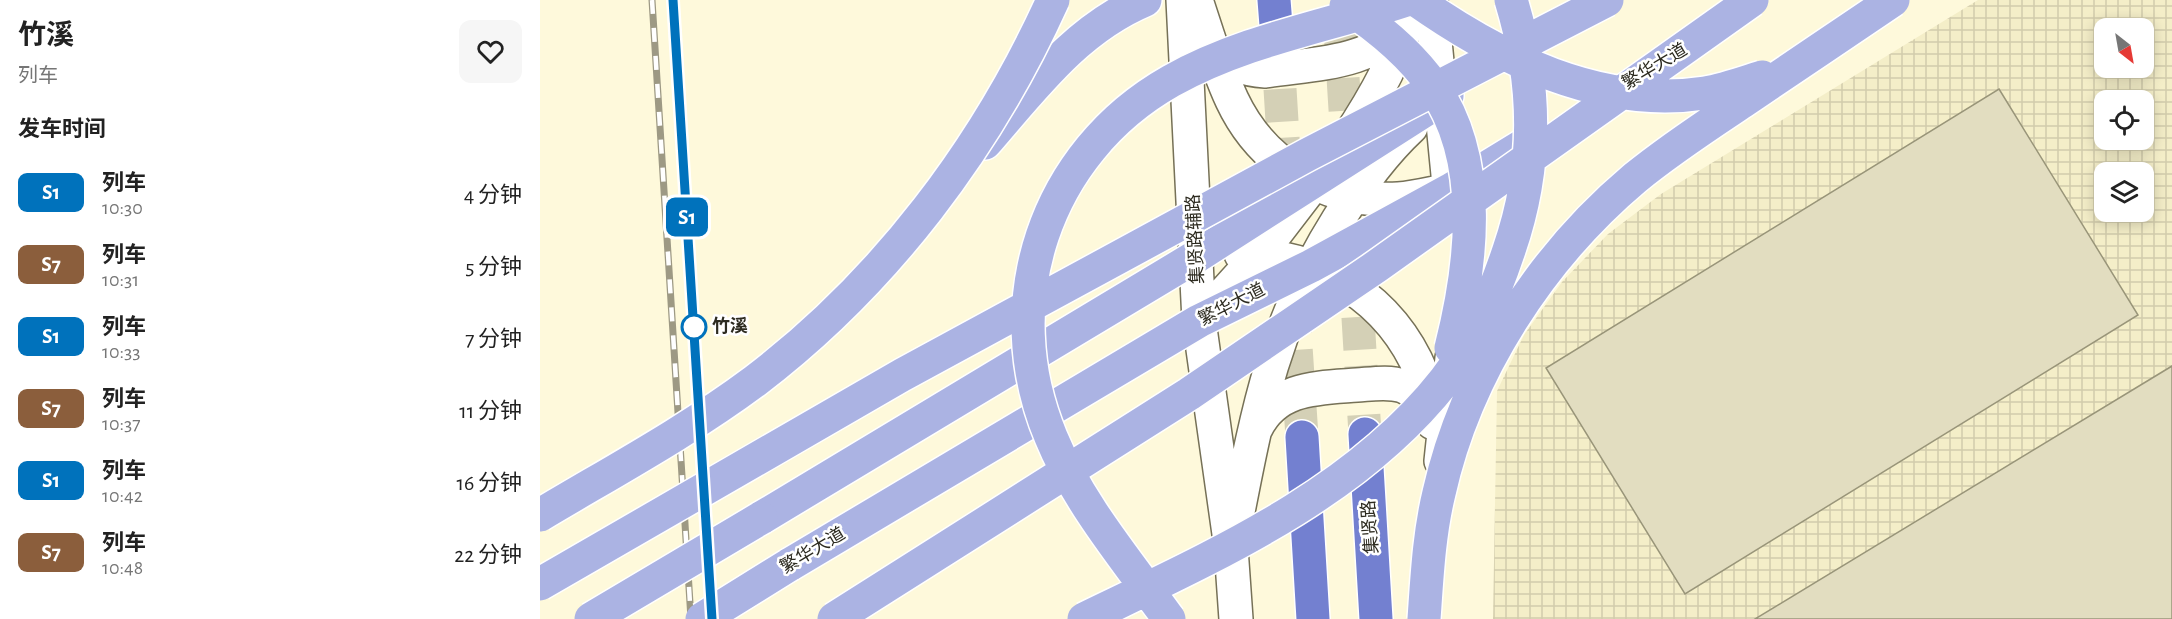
<!DOCTYPE html>
<html lang="zh">
<meta charset="utf-8">
<style>
body{margin:0;font-family:"Alegreya Sans","Noto Sans SC",sans-serif;background:#f6f6f6;color:#222;height:100vh;display:flex;flex-direction:column;font-size:22px;white-space:nowrap}
*{box-sizing:border-box;margin:0}
p{font-size:20px;color:#767676}
.icon{flex:none;width:33px;height:33px;fill:none;stroke:currentColor;stroke-width:2;stroke-linecap:round;stroke-linejoin:round}
.map{position:relative;flex:1;overflow:hidden}
.sheet{display:flex;flex-direction:column;background:#fff;width:540px}
.sheet>*{flex:none}
.badge{padding:0 12px;border-radius:9px;font-size:21px;line-height:39px}
.needle{width:39px;rotate:149deg}
.tools{position:absolute;left:1554px;top:18px;display:grid;gap:12px}
.tools a{display:grid;place-items:center;width:60px;height:60px;border-radius:12px;background:#fff;box-shadow:0 3px 15px #0003;font-size:30px}
.map>.badge{position:absolute;translate:-50% -50%;box-shadow:0 0 0 3px #fff}
h2{padding:0 18px;font-size:22px;line-height:54px}
.round{display:grid;place-items:center;flex:none;width:63px;height:63px;border-radius:12px;background:#f6f6f6}
.summary{display:flex;align-items:center;justify-content:space-between;height:102px;padding:0 18px}
h1{font-size:28px;font-weight:700;line-height:45px}
ul{padding:0;list-style:none}
li{display:flex;align-items:center;gap:18px;height:72px;padding:0 18px}
li div{flex:1}
li b{display:block;font-size:22px}
li em{font-style:normal}
li .badge{min-width:66px;font-weight:700;text-align:center}
main{display:flex;flex:1;min-height:0}
.map>svg:first-child{display:block}
.industrial{fill:url(#industrial-grid);fill-rule:evenodd}
.building{fill:#e2ddc0;stroke:#999579;stroke-width:1.5}
.lines{fill:none;stroke-linecap:round;stroke-linejoin:round}
.highway-tunnel{stroke:#d4d0b6;stroke-width:33;stroke-dasharray:33 16;stroke-linecap:butt}
.minor-casing{stroke:#767157;stroke-width:36}
.major-casing{stroke:#fff;stroke-width:36}
.highway-casing{stroke:#fff;stroke-width:36}
.minor{stroke:#fff;stroke-width:33}
.major{stroke:#abb3e3;stroke-width:33}
.highway{stroke:#7380d0;stroke-width:33}
.rail-casing{stroke:#9d9984;stroke-width:7}
.rail{stroke:#fff;stroke-width:4.5;stroke-dasharray:14;stroke-linecap:butt}
.major-bridge-casing{stroke:#fff;stroke-width:36;stroke-linecap:butt}
.major-bridge{stroke:#abb3e3;stroke-width:33}
.line-casing{stroke:#fff;stroke-width:14}
.line{stroke:#0072bc;stroke-width:9}
.stop-dot{fill:#fff;stroke:#0072bc;stroke-width:3}
.labels{text-anchor:middle;dominant-baseline:central;stroke-width:5;stroke-linejoin:round;paint-order:stroke}
.street-label{font-size:18px;fill:#2d2b20;stroke:#fff}
.stop-label{font-size:18px;font-weight:bold;fill:#2d2b20;stroke:#fff;text-anchor:start}
</style>
<main>
<section class="sheet">
<div class="summary"><div><h1>竹溪</h1><p>列车</p></div><a class="round"><svg class="icon" aria-label="heart" viewBox="0 0 24 24"><path d="M12 20l-8-8c-3-5 5-10 8-4 3-6 11-1 8 4z"/></svg></a></div>
<h2>发车时间</h2>
<ul>
<li><span class="badge" style="background:#0072bc;color:#fff">S1</span><div><b>列车</b><p>10:30</p></div><em>4 分钟</em></li>
<li><span class="badge" style="background:#8b5e3c;color:#fff">S7</span><div><b>列车</b><p>10:31</p></div><em>5 分钟</em></li>
<li><span class="badge" style="background:#0072bc;color:#fff">S1</span><div><b>列车</b><p>10:33</p></div><em>7 分钟</em></li>
<li><span class="badge" style="background:#8b5e3c;color:#fff">S7</span><div><b>列车</b><p>10:37</p></div><em>11 分钟</em></li>
<li><span class="badge" style="background:#0072bc;color:#fff">S1</span><div><b>列车</b><p>10:42</p></div><em>16 分钟</em></li>
<li><span class="badge" style="background:#8b5e3c;color:#fff">S7</span><div><b>列车</b><p>10:48</p></div><em>22 分钟</em></li>
</ul>
</section>
<div class="map">
<svg width="1632" height="619" viewBox="0 0 1632 619">
<defs>
<pattern id="industrial-grid" width="8" height="8" patternUnits="userSpaceOnUse" patternTransform="scale(1.5)"><rect width="8" height="8" fill="#f4eec8"/><path d="M0 4h8M4 0v8" fill="none" stroke="#d2ccac"/></pattern>
</defs>
<rect width="100%" height="100%" fill="#fef9db"/>
<path class="industrial" d="M1438,0h194v619h-679l4,-228 27,-56 38,-53 46,-48 53,-40zM1564,28h40v40h-40zM1564,100h40v40h-40zM1564,172h40v40h-40z"/>
<path class="building" d="M1459,89l139,226 -453,279 -139,-226z
M1632,366v253h-417z"/>
<g class="lines">
<path class="highway-tunnel" d="M800,29l8,128
M737,40l9,146
M815,268l10,166
M753,301l9,136"/>
<g class="minor-casing">
<path id="minor" d="M643,0l16,321 32,227 5,71
M656,0c11,33 21,68 36,100 30,64 95,103 166,99 15,-1 31,-5 46,-8
M891,0l21,216
M672,49c17,13 31,21 53,22 50,-8 108,-6 142,-50
M806,141c30,-45 54,-88 68,-141
M701,254c81,2 150,45 181,120 6,15 8,33 11,49
M660,320l59,-65 56,-73
M716,428c20,-41 61,-40 101,-43 15,-1 32,-4 46,1 13,5 23,18 27,31
M901,461l11,-103
M696,522c22,-114 39,-202 102,-302 21,-34 43,-65 73,-93"/>
</g>
<g class="major-casing">
<path id="major" d="M445,143c48,-55 91,-114 160,-143
M221,518l436,-262 250,-160
M249,565l410,-244 112,-55 139,-76 77,-47"/>
</g>
<g class="highway-casing">
<path id="highway" d="M734,0l3,38
M825,434l11,185
M762,437l11,182"/>
</g>
<use href="#minor" class="minor"/>
<use href="#major" class="major"/>
<use href="#highway" class="highway"/>
<g class="rail-casing">
<path id="rail" d="M112,0l39,619
M133,0l39,619"/>
</g>
<use href="#rail" class="rail"/>
<g class="major-bridge-casing">
<path id="major-bridge" d="M876,0c84,59 184,109 289,93 19,-3 38,-10 57,-16
M806,6c33,22 64,47 87,80 52,75 39,179 18,262
M0,515c72,-43 148,-84 215,-134 130,-99 231,-233 298,-381
M0,584l362,-209 405,-220 300,-155
M51,619l170,-101
M162,619l87,-54
M294,619l355,-225 188,-128 375,-266
M544,619c128,-62 271,-124 361,-239 29,-38 49,-85 64,-130 29,-84 28,-165 2,-250
M629,619c-41,-57 -91,-116 -118,-182 -56,-134 -7,-284 120,-356 73,-41 157,-55 235,-81
M884,619c3,-42 5,-85 15,-126 27,-121 102,-236 196,-315 34,-28 71,-52 107,-76 50,-34 101,-68 151,-102"/>
</g>
<use href="#major-bridge" class="major-bridge"/>
</g>
<g class="lines">
<g class="line-casing">
<path id="line" d="M133,0l39,619"/>
</g>
<use href="#line" class="line"/>
</g>
<circle class="stop-dot" cx="154" cy="327" r="12"/>
<g class="labels">
<g class="street-label">
<text transform="translate(1115 67) rotate(-31)">繁华大道</text>
<text transform="translate(656 239) rotate(-93)">集贤路辅路</text>
<text transform="translate(692 305) rotate(-27)">繁华大道</text>
<text transform="translate(831 527) rotate(-94)">集贤路</text>
<text transform="translate(273 551) rotate(-31)">繁华大道</text>
</g>
<g class="stop-label">
<text x="172" y="327">竹溪</text>
</g>
</g>
</svg>
<div class="tools">
<a><svg class="needle" viewBox="-14 -14 28 28"><path d="M0-13l5 13h-10z" fill="#e53935"/><path d="M0 13l5-13h-10z" fill="#767676"/></svg></a>
<a><svg class="icon" aria-label="locate" viewBox="0 0 24 24"><circle cx="12" cy="12" r="6"/><path d="M12 2v4M12 18v4M2 12h4M18 12h4"/></svg></a>
<a><svg class="icon" aria-label="layers" viewBox="0 0 24 24"><path d="M12 4l9 5-9 5-9-5zM3 14l9 5 9-5"/></svg></a>
</div>
<b class="badge" style="left:147px;top:217px;background:#0072bc;color:#fff">S1</b>
</div>
</main>
